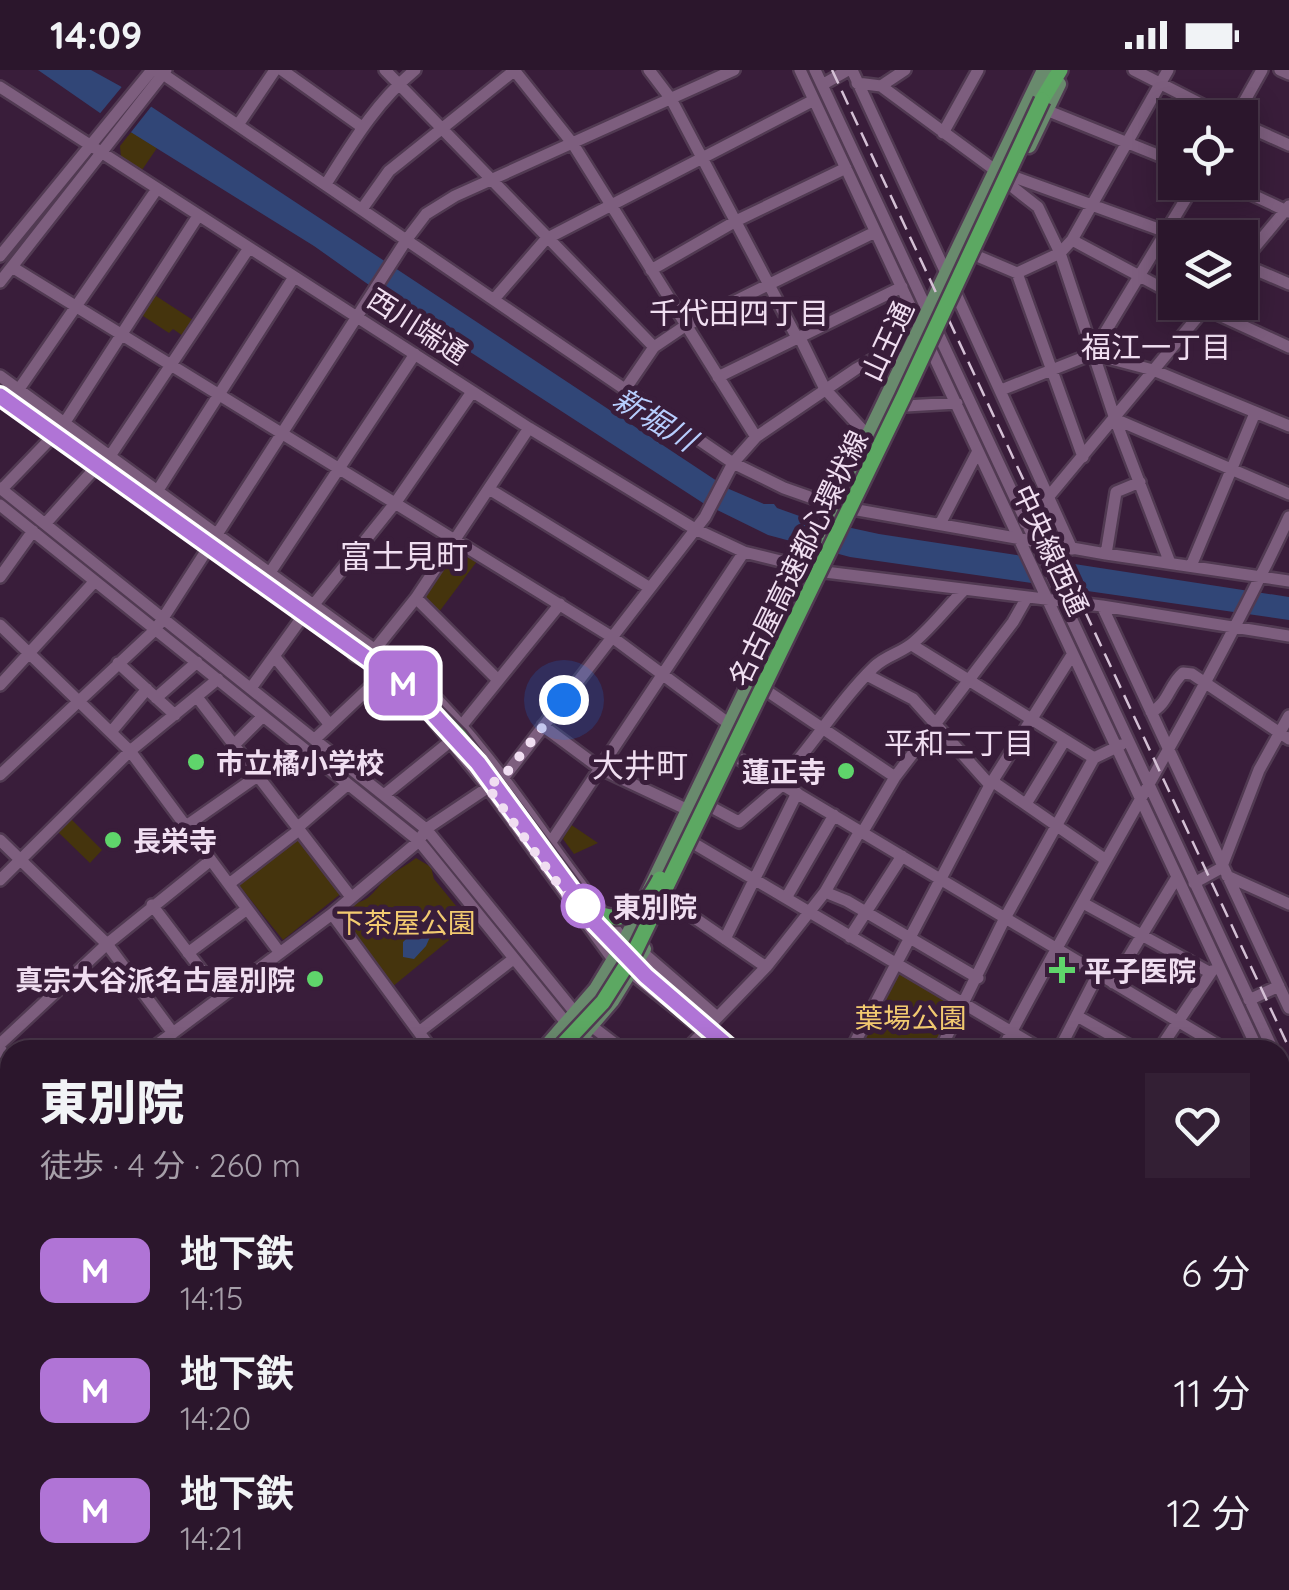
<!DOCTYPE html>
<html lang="ja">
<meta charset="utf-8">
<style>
body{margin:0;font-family:Quicksand,"Noto Sans JP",sans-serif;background:#331f34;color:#f1f3f6;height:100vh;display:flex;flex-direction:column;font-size:38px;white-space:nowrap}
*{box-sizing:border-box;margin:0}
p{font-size:32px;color:#a69fa9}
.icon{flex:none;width:55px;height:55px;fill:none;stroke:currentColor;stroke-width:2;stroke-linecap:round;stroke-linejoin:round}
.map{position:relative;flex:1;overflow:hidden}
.sheet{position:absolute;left:0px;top:970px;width:1290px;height:550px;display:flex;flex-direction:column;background:#2b162c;border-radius:30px 30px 0 0;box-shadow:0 5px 25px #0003,0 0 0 2px #473548}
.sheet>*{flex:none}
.badge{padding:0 20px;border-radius:15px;font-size:35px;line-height:65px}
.buttons{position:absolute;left:1158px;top:30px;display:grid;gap:20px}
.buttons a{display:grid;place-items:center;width:100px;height:100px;border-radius:0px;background:#2b162c;box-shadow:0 5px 25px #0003,0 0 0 2px #473548;font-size:50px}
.you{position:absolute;width:50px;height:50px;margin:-25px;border:8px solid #fff;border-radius:50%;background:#1a73e8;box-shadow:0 0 0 15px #1a73e833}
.map>.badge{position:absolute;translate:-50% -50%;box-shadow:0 0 0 5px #fff}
.round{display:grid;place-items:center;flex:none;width:105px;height:105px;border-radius:0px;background:#331f34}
.headline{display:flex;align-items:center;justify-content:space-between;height:170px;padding:0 40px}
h1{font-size:48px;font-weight:800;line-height:75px}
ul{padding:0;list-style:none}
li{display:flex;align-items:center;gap:30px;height:120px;padding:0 40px}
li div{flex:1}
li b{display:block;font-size:38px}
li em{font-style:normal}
li .badge{min-width:110px;font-weight:700;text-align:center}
.status{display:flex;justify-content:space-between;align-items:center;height:70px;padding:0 50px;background:#2b162c;direction:ltr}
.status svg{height:28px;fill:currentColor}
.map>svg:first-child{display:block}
.green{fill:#45340d}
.water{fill:#314677}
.pier{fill:#391d3a}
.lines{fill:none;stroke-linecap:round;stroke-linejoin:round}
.minor-casing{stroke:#513a52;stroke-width:16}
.major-casing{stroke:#513a52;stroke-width:19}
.highway-casing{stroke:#513a52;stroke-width:20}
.minor{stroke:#7d5e7e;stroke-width:11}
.major{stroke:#698a6d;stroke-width:14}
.highway{stroke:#5ca862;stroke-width:15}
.rail{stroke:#d4c0d5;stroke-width:2.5;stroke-dasharray:15 8;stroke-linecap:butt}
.minor-bridge-casing{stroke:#513a52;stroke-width:16;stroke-linecap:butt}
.highway-bridge-casing{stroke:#513a52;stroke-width:20;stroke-linecap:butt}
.minor-bridge{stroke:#7d5e7e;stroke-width:11}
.highway-bridge{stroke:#5ca862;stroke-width:15}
.line-casing{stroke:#fff;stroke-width:22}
.line{stroke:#b074d6;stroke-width:15}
.walk{stroke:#f0def1;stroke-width:10;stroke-dasharray:0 18}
.poi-dot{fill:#5fd56b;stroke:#391d3a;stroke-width:4}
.stop-dot{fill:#fff;stroke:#b074d6;stroke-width:5}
.labels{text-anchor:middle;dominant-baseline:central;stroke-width:10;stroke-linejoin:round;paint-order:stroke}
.street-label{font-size:28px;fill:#f0def1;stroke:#391d3a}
.poi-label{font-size:28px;font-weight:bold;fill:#f0def1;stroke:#391d3a;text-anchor:start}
.stop-label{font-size:28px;font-weight:bold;fill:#f0def1;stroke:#391d3a;text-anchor:start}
.park-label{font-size:28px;fill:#f2ca70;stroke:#391d3a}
.neighbourhood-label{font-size:30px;fill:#f0def1;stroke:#391d3a}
.water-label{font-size:30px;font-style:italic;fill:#b7cdfd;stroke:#391d3a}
.quarter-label{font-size:32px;fill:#f0def1;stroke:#391d3a}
</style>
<div class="status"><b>14:09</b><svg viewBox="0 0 49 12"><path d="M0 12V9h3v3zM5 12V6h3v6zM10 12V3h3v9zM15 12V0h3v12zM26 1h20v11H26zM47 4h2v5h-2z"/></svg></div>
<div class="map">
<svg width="1289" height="1520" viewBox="0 0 1289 1520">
<rect width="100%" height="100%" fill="#391d3a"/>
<path class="green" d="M131,62l26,16 -15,22 -21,-13 -1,-11z
M153,224l43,28 -10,16 -13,-9 -4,4 -29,-19z
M457,477l21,13 -42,56 -16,-16z
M71,749l31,31 -12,13 -32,-31z
M570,754l28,19 -24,11 -11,-15z
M296,767h4l43,55 -60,48 -45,-56z
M416,788l15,9 3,12 36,44 -78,64c-15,-11 -52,-39 -53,-58 -1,-11 9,-19 16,-26 18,-3 21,-17 33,-26 9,-7 19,-12 28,-19z
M898,901l57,35 -21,44h-80z
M0,1308l10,8v80l-10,14z"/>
<path class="water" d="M38,0h53l29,16 609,403 35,15h10l3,4 28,10 2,-3 3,4 69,15 410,63v23l-439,-63 -82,-22 -65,-32 -310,-201 -79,-56 -214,-133z
M431,845l18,3 1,9 -16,1 -8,18 -12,13 -11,-2v-15z"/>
<path class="pier" d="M125,13l29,20 -26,33 -31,-19z"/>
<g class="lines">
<g class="minor-casing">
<path id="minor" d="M157,0l576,393 51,25 51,18 271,48 183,27
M282,0l80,57
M385,0l269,277
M514,0l59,74 183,293
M649,0l22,29 125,237
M800,0l458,980
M815,0l458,980
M852,0l94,203
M1134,0l94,48
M1280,0l9,4
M857,13l24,3 114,84
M822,15l26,-15
M881,16l24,-16
M0,17l529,341 166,101 49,23 81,20 277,34 187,30
M1046,40l129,52
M1235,48l27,-48
M1240,53l49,22
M238,55l37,-55
M943,63l35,-63
M1014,107l169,61
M1225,112l64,30
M326,114c26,-41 51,-83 89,-114
M1010,115l28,22 22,46 55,166 55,144
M362,139l27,-38 126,-101
M1072,170l103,55
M0,186l152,-186
M977,186l40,17 43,-20 12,-13 96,-170
M1240,193l49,21
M1240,195l49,-59
M12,197l600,370 116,86 2,7
M651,200l85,-49 110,-53
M1017,203l66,184
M0,212l166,-212
M957,226l115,253
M495,228l51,-59 268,-139
M1191,232l98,45
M799,266l26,53 44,48
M1092,284l61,16 136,56
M0,306l423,309c80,78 131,172 202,256
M718,307l184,-90
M626,318l28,-41 31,-21 190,-94
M19,319l138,-200
M1001,320l91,-36 104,-172
M0,326l360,260
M906,336l51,-3
M1115,349l174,75
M65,352l133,-206
M110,386l139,-208
M0,418l426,341 151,186 46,35
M2,419l52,-54
M489,419l161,99
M158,420l136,-213
M1050,425l160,-193
M0,435l419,336 149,184 32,25
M1025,453l25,-27
M45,454l52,-58
M940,454l38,-73
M1106,484l10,-62 24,-10
M1191,496l64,-153
M271,501l144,-217
M0,507l33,-46
M416,528l82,82
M315,533l81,-101 76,-110
M1102,536l187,402
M0,555l130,126 150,202
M912,575l182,113
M376,578l40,-50 113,-170
M274,586l56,69
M118,593l57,52
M867,605l46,24 77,86
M0,615l95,-104
M251,618l52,-72
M767,621l128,86
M197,627l154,200
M156,628l41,-36
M1151,642c17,-8 18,-27 32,-39l9,1 97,65
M434,651l53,65 127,175
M463,654l97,-120
M543,656l58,43 85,40
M111,662l36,-43
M315,669l69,-65
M235,674l28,-28
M734,678l2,9 490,293
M0,705l156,-146 251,-390 19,-25 29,-18 279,-126
M992,711l114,79
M779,712c34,-36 59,-80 95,-115 12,-12 28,-14 40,-25 18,-15 33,-35 49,-51
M384,725l68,-55
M1026,734l39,-64
M711,737l28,15 43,-37
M186,756l73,-51
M297,758l51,-44
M862,763l33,-56 118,-155 13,-23
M0,770l107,104 66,89
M551,772l193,-290
M693,773l349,207
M1222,796l37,-96 30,-54
M1227,806l62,28
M0,810l130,-129 88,-72
M1194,813l29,-16
M229,814l70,-54
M825,822l22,9 131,77
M786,828l48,-83
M667,829l99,68
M1083,833l126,69
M152,835l69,91
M332,844l100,136
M850,867l52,-81
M725,869l72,-146
M642,882l75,65
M188,883l59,-44
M631,903l97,77
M1113,913l64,-106
M1249,930l30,-14
M1077,946l60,34
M419,962l93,-72
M0,974l107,-100 104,-84
M0,979l10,12
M150,980l182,-136 87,-73 7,-12 79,-53 200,-259 28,-54 23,-26 100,-68 29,-16 21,6
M686,980l80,-83 59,-75 35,-61
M851,980l139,-265 82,-130
M940,980l65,-132 89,-160 27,-13
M1002,980c93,-179 202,-350 287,-533
M1059,980l39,-76
M1159,980l53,-79
M1280,996l9,19
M0,1027l10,-9
M1280,1028l9,20
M1280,1075l9,5
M0,1108l10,-8
M0,1113l10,13
M1280,1154l9,-14
M1280,1234l9,6
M1280,1291l9,-15
M0,1295l10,-17
M0,1304l10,7
M1280,1340l9,6
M0,1420l10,-14
M1280,1449l9,-17
M0,1452l10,7
M1280,1476l9,6
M84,1510l16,10
M162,1510l20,10
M412,1510l21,10
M899,1510l13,9
M227,1520l6,-10
M366,1520l6,-10
M474,1520l6,-10
M746,1520l7,-10
M838,1520l6,-10
M1021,1520l8,-10
M1033,1520l8,-10"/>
</g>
<g class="major-casing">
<path id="major" d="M1029,76l30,-62
M543,980l53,-61 29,-48 419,-871
M570,980l42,-49 32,-52
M26,1520l7,-10
M50,1520l7,-10"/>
</g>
<g class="highway-casing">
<path id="highway" d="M1042,30l18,-30
M356,584l15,6
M0,1208l10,4
M0,1234l10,4
M598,1510l21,10
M656,1510l20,10
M38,1520l7,-10"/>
</g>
<use href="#minor" class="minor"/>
<use href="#major" class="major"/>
<use href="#highway" class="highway"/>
<path class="rail" d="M832,0l457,978
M1280,1474l9,-12
M1280,1499l9,-13
M1243,1520l9,-10
M1264,1520l8,-10"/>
<g class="minor-bridge-casing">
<path id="minor-bridge" d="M1281,1461l8,6"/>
</g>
<g class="highway-bridge-casing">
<path id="highway-bridge" d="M371,590l32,20 56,56 129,172c35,22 56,2 72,-29
M558,980l45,-48 31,-49 269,-555 139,-298"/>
</g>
<use href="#minor-bridge" class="minor-bridge"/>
<use href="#highway-bridge" class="highway-bridge"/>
</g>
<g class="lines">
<g class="line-casing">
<path id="line" d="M0,326l410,293 68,74 118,161 50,52 86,74"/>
</g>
<use href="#line" class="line"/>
<path class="walk" d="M564,630l-60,76 -17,10 95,131 1,-11"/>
</g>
<g class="poi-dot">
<circle cx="196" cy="692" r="10"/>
<circle cx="846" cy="701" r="10"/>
<circle cx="113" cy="770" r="10"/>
<path d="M1057 885h10v10h10v10h-10v10h-10v-10h-10v-10h10z"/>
<circle cx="315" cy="909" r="10"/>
</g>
<circle class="stop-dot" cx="583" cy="836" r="20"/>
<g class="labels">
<g class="street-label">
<text transform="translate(418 256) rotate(33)">西川端通</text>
<text transform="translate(887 271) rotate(-65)">山王通</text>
<text transform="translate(1051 480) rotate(65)">中央線西通</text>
<text transform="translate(798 488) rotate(-64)">名古屋高速都心環状線</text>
</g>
<g class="poi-label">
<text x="216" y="692">市立橘小学校</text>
<text x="826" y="701" text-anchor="end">蓮正寺</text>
<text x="133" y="770">長栄寺</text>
<text x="1084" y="900">平子医院</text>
<text x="295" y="909" text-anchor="end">真宗大谷派名古屋別院</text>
</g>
<g class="stop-label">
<text x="613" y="836">東別院</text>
</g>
<g class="park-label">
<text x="406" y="852">下茶屋公園</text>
<text x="911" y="947">葉場公園</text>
</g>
<g class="neighbourhood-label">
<text x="739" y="243">千代田四丁目</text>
<text x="1156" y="277">福江一丁目</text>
<text x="959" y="673">平和二丁目</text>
</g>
<g class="water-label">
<text transform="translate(655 349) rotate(32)">新堀川</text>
</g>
<g class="quarter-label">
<text x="404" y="486">富士見町</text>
<text x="640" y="695">大井町</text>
</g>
</g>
</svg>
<div class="buttons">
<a><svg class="icon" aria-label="locate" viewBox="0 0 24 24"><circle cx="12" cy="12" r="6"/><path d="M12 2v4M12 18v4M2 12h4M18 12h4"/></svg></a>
<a><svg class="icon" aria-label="layers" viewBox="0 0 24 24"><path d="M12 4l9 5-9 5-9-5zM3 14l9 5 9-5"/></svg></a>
</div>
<div class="you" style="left:564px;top:630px"></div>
<b class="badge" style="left:403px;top:613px;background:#b074d6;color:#fff">M</b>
<section class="sheet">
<div class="headline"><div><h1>東別院</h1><p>徒歩 · 4 分 · 260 m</p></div><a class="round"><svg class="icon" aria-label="heart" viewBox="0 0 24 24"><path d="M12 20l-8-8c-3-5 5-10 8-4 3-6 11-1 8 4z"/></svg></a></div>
<ul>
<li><span class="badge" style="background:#b074d6;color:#fff">M</span><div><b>地下鉄</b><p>14:15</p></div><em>6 分</em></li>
<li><span class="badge" style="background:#b074d6;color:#fff">M</span><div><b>地下鉄</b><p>14:20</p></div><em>11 分</em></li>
<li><span class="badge" style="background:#b074d6;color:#fff">M</span><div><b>地下鉄</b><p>14:21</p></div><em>12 分</em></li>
</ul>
</section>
</div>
